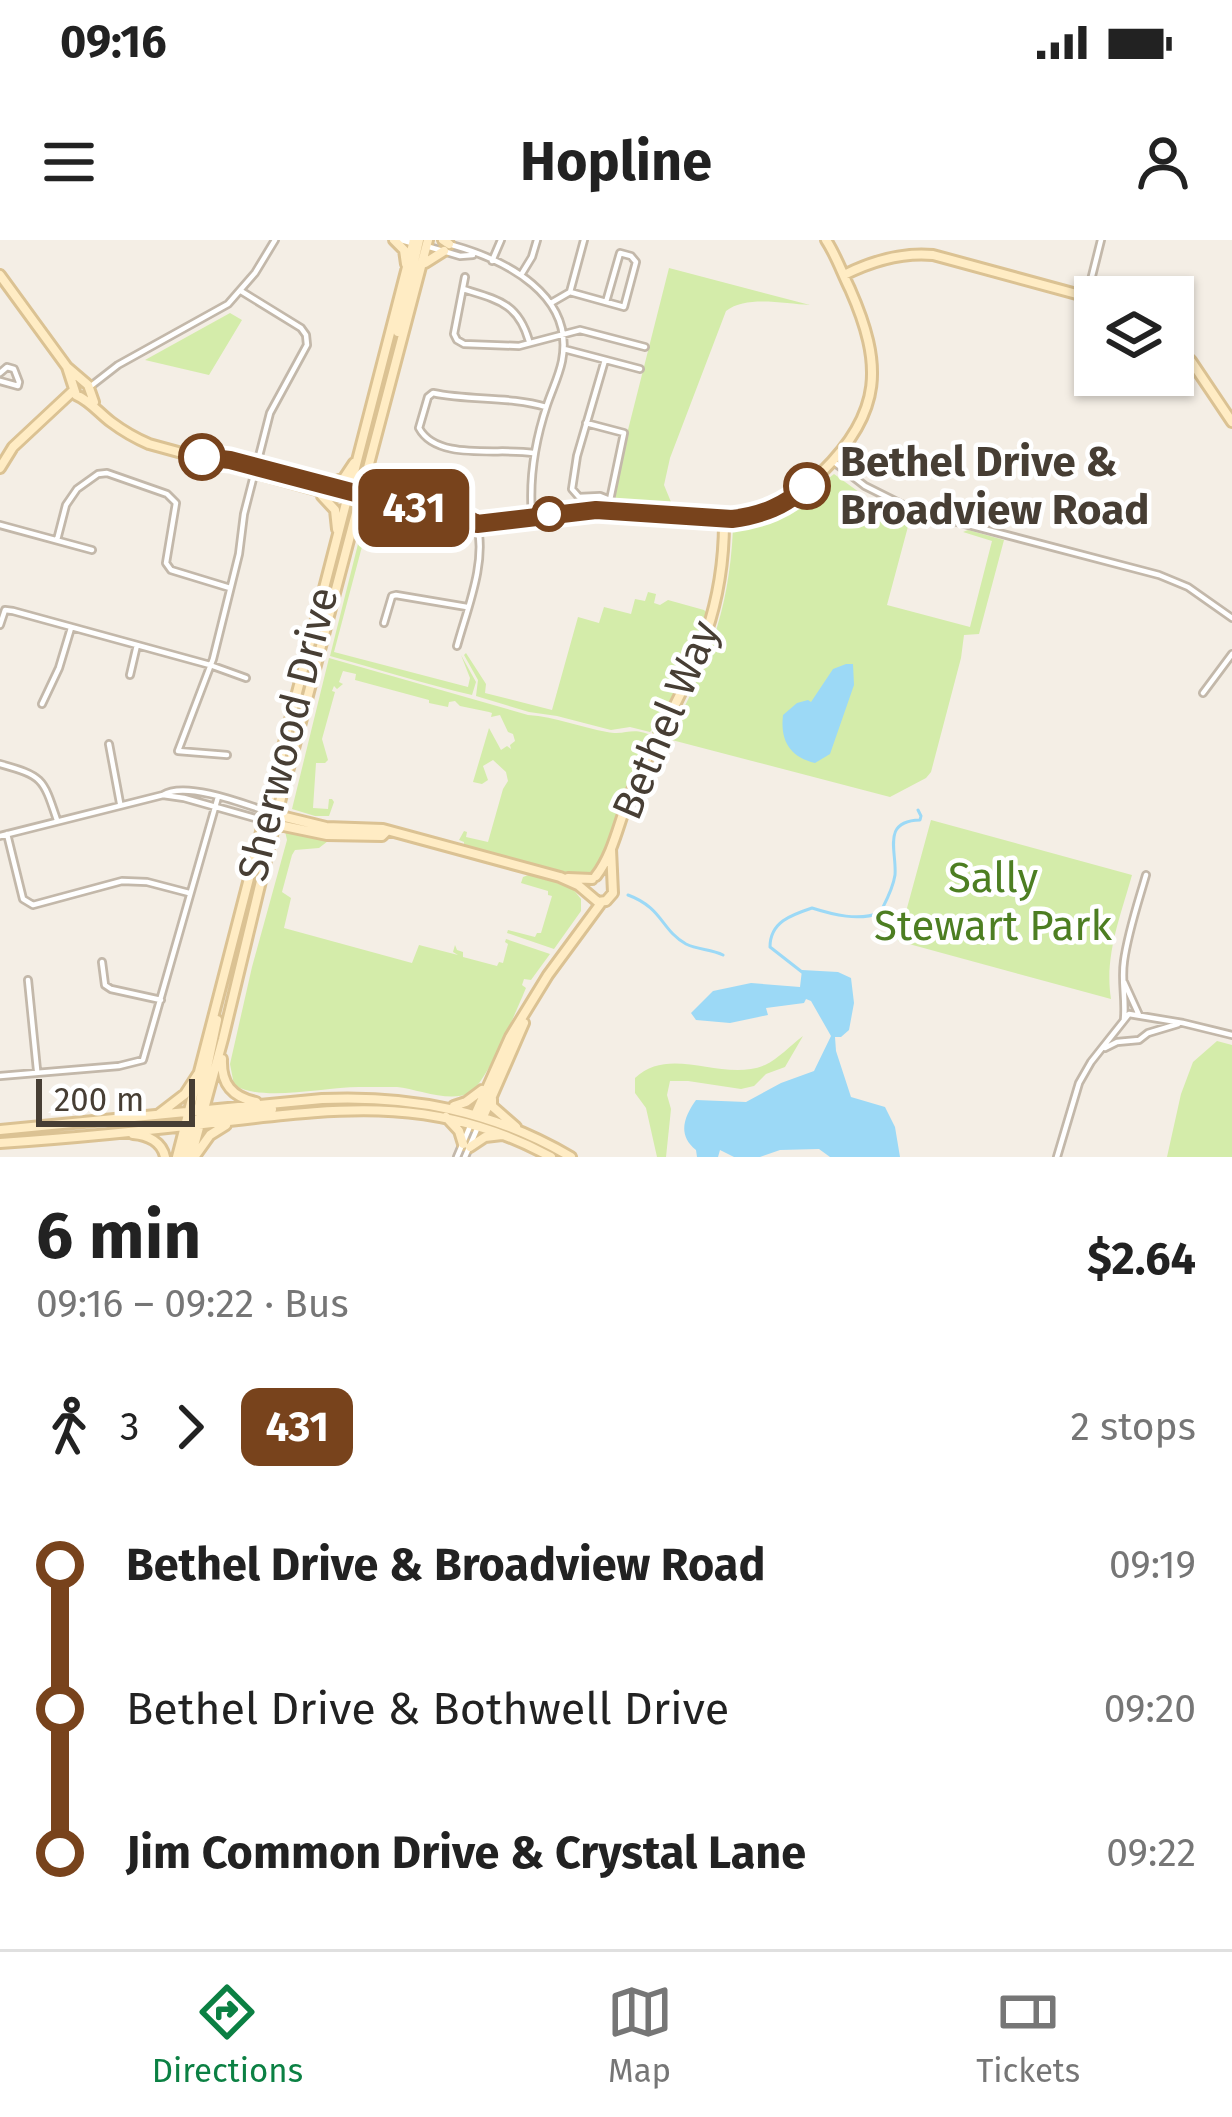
<!DOCTYPE html>
<meta charset="utf-8">
<style>
body{margin:0;font-family:"Fira Sans",sans-serif;background:#f2f2f2;color:#222;height:100vh;display:flex;flex-direction:column;font-size:45px;white-space:nowrap}
*{box-sizing:border-box;margin:0}
p{font-size:39px;color:#767676}
.icon{flex:none;width:66px;height:66px;fill:none;stroke:currentColor;stroke-width:2;stroke-linecap:round;stroke-linejoin:round}
.map{position:relative;height:917px;overflow:hidden}
.drawer{display:flex;flex-direction:column;background:#fff;flex:1}
.drawer>*{flex:none}
.badge{padding:0 24px;border-radius:18px;font-size:42px;line-height:78px}
.buttons{position:absolute;left:1074px;top:36px;display:grid;gap:24px}
.buttons a{display:grid;place-items:center;width:120px;height:120px;border-radius:0px;background:#fff;box-shadow:0 3px 9px #0004;font-size:60px}
.scale{position:absolute;left:36px;bottom:30px;width:159px;box-sizing:border-box;padding-left:12px;border:6px solid #473e34;border-top:0;font-size:33px;line-height:42px;white-space:nowrap;color:#473e34;-webkit-text-stroke:9px #fff;paint-order:stroke}
.map>.badge{position:absolute;translate:-50% -50%;box-shadow:0 0 0 6px #fff}
.legs{display:flex;align-items:center;gap:18px;height:132px;padding:0 36px;font-size:39px}
.legs p{margin-inline-start:auto}
.overview{display:flex;align-items:center;justify-content:space-between;height:204px;padding:0 36px}
h1{font-size:66px;font-weight:700;line-height:90px}
ul{padding:0 36px;list-style:none}
li{display:flex;align-items:center;gap:42px;height:144px;font-size:45px}
li i{display:grid;place-items:center;width:18px;height:100%;margin:0 15px;background:currentColor}
li i::after{content:'';width:30px;height:30px;margin:-15px;border:9px solid;border-radius:50%;background:#fff}
li p{margin-inline-start:auto}
li:first-child i{background:linear-gradient(#0000 50%,currentColor 0)}
li:last-child i{background:linear-gradient(currentColor 50%,#0000 0)}
.status{display:flex;justify-content:space-between;align-items:center;height:84px;padding:0 60px;background:#fff;direction:ltr}
.status svg{height:33px;fill:currentColor}
header{display:flex;justify-content:space-between;align-items:center;height:156px;padding:0 36px;background:#fff;font-size:54px;font-weight:700}
.menu{display:flex;justify-content:space-around;align-items:center;height:168px;border-top:3px solid #e0e0e0;background:#fff;font-size:33px;color:#767676}
.menu a{display:grid;justify-items:center;gap:6px}
.menu .current{color:#0b8043}
.map>svg:first-child{display:block}
.green{fill:#d4ecaa}
.water{fill:#9cd9f6}
.lines{fill:none;stroke-linecap:round;stroke-linejoin:round}
.stream{stroke:#9cd9f6;stroke-width:3}
.street-casing{stroke:#c3b8aa;stroke-width:10}
.secondary-casing{stroke:#dbc293;stroke-width:14}
.street{stroke:#fff;stroke-width:4.5}
.secondary{stroke:#ffecc4;stroke-width:8}
.line-1-casing{stroke:#fff;stroke-width:27}
.line-1{stroke:#78431c;stroke-width:18}
.stop-1-dot{fill:#fff;stroke:#78431c;stroke-width:6}
.labels{text-anchor:middle;dominant-baseline:central;stroke-width:9;stroke-linejoin:round;paint-order:stroke}
.stop-label{font-size:42px;font-weight:bold;fill:#473e34;stroke:#fff;text-anchor:start}
.street-label{font-size:42px;fill:#473e34;stroke:#fff}
.park-label{font-size:42px;fill:#4d7e22;stroke:#fff}
</style>
<div class="status"><b>09:16</b><svg viewBox="0 0 49 12"><path d="M0 12V9h3v3zM5 12V6h3v6zM10 12V3h3v9zM15 12V0h3v12zM26 1h20v11H26zM47 4h2v5h-2z"/></svg></div>
<header><svg class="icon" aria-label="menu" viewBox="0 0 24 24"><path d="M4 6h16M4 12h16M4 18h16"/></svg>Hopline<svg class="icon" aria-label="person" viewBox="0 0 24 24"><circle cx="12" cy="8" r="4"/><path d="M4 21q1-7 8-7t8 7"/></svg></header>
<div class="map">
<svg width="1232" height="917" viewBox="0 0 1232 917">
<rect width="100%" height="100%" fill="#f4eee5"/>
<path class="green" d="M669,28l141,37c-26,-1 -63,-10 -84,6l-56,147 -6,27 7,17 -58,-2 -1,-7z
M230,73l12,7 -33,55 -64,-15z
M834,234l36,26 40,19 -23,86 83,22 22,-86 -29,-9 5,-2 36,10 -25,94 -15,1 -3,23 -30,114 -5,6 -36,19 -222,-58c39,-74 61,-125 65,-210l37,-10 19,-9z
M380,277l-11,7 -5,15 -30,113 134,35 2,-9 -9,-23 15,27 -4,13c-48,-11 -94,-26 -142,-39l30,-120 12,-17z
M648,352l8,2 -2,9 6,2 8,-5 36,10 4,4 -17,51 -34,70 -5,-2 1,-5 -3,4 -20,-5 -19,3 -54,-14 -28,-4 -53,-16 2,-16 -14,-25 2,-2 20,31 -1,9 67,17 26,-93 21,6 5,-16 27,7 4,-15 10,2z
M329,418l199,57c28,2 52,12 79,17 21,4 24,-7 48,5l-29,54 -21,66 -10,14 -14,4 -2,-3 -1,4c-17,-2 -33,-5 -47,-13l-67,-16v-5l-5,-2 5,-9 3,1 -1,5 22,5 15,-53 5,-8 -2,-9 -13,-12 -10,6 5,14 -6,4 -9,-2 16,-54 12,22 6,-4 4,3 -1,-4 5,-4 -2,-7 -5,-2 -8,-17 -9,2 1,-4 -3,-1 -29,-6 -5,-5 -6,1 -1,5 -19,-4v-3l-74,-20 1,-6 -13,-3 -4,11 4,2 -6,5 -3,-3 -2,5 3,1 -13,47 6,21 -3,3h-9l-3,45 15,1 1,-10h3l2,3 -5,14h-14l-23,-7z
M931,580l201,55c-11,40 -28,81 -21,124l-213,-58z
M290,590l37,8 1,3 -9,7 -24,2 -3,5 -10,37 9,6 -7,30 128,35 7,-18 39,10 -5,-3 2,-7 2,5 6,2v5l34,9 2,-4 4,1 5,-19 -3,-2 1,-3 44,15 -19,26 -7,-1 -2,6 4,3c-9,21 -40,97 -57,105 -19,10 -52,-4 -72,-6 -8,0 -24,0 -35,0 -35,-1 -99,16 -128,-2l-4,-21 22,-97 35,-127 -2,-9z
M531,634l45,12 -3,3 8,10v12l-27,38 -47,-16 1,-3 27,7 2,-4h4l11,-37 -4,-1v-4l-27,-8 2,-6z
M803,796l-18,31 -19,7 -12,12 -13,3 -53,-8h-18l-3,14 4,14 -5,48h-9l-11,-49 -11,-15v-15c36,-34 87,5 130,-13 13,-6 26,-20 38,-29z
M1217,801l15,4v112h-65l14,-63 12,-32z"/>
<path class="water" d="M846,424h7l1,21 -24,69 -15,9c-25,-6 -35,-22 -32,-48l14,-12 11,-3 3,2 22,-33z
M802,730l36,2 13,6 3,25 -5,27 -8,7h-6l1,14 15,46 34,10 10,20 5,30h-70l-11,-8 -39,1 -20,7h-26l-14,-7 -2,7h-21l-1,-7c-19,-15 -12,-33 0,-50l50,2 35,-19 33,-12 17,-35 -20,-35 -5,-2 -2,4 -38,5 2,7 -38,8 -34,-3 -5,-7 22,-22 38,-8 49,4z"/>
<g class="lines">
<path class="stream" d="M628,655c35,13 33,35 58,49 12,6 25,5 37,11
M802,732l-32,-25c0,-25 21,-32 42,-39 22,7 46,13 68,5 6,-12 13,-24 15,-38 2,-24 -14,-54 25,-55l1,-4 -3,-6"/>
<g class="street-casing">
<path id="street" d="M401,0l14,4
M452,5c54,15 123,50 110,116 -3,15 -10,29 -15,44 -12,36 -18,73 -15,110
M426,6l34,10 13,-1
M492,21l9,-21
M521,35l11,-18 5,-17
M465,37l-11,57 3,6 7,4 55,2 61,-16 65,17
M463,49c35,11 55,14 66,52
M241,51l60,37 5,7 1,10 -37,68 -13,51
M570,52l14,-52
M1087,56l14,-56
M551,63l19,-11 54,15 12,-45 -5,-6 -11,-3 -14,49
M564,109l76,20
M605,120l-28,96 -5,33 7,8 21,-1 10,4 2,10
M0,133l7,-6 7,2 5,13 -1,4 -18,-5
M91,146l27,-21 110,-61 27,-31 20,-33
M586,183l38,10 -14,67
M533,213c-32,-6 -96,9 -114,-25l9,-31 5,-4c38,8 77,3 113,14
M834,222l31,24 50,25 244,64 29,12 44,31
M0,285l92,25
M57,300l9,-35 11,-16 21,-15 9,-1 60,21 9,9 -10,60 5,7 59,18
M384,383l8,-27 4,-1 71,12
M0,385l5,-15 8,1 197,54 36,13
M457,406c10,-37 30,-84 20,-122
M130,435l7,-30
M1203,453l29,-39
M42,464l17,-36 12,-40
M109,504l11,59
M227,515l-49,-4 35,-92 26,-105 5,-40 10,-39
M0,524c43,12 43,14 57,56
M163,555l21,3 78,22
M7,594l16,65 10,6 89,-24 25,1 42,11
M0,596l163,-41c23,-15 87,11 114,20
M102,722l3,23 6,4 50,11
M28,740l9,90
M1124,742l15,33
M1124,779c2,-20 -3,-38 0,-58 4,-29 14,-58 22,-86
M1105,808l12,-6 22,-2 9,-7 30,-9
M0,836l119,-10 24,-6 75,-263
M457,917l14,-33
M465,917l12,-28
M1057,917l22,-74 12,-21 38,-48 54,9 49,12"/>
</g>
<g class="secondary-casing">
<path id="secondary" d="M394,0l10,10 2,14
M443,0l6,4
M425,23l19,-12
M0,35l67,92 21,18 6,17
M844,35c28,-14 57,-23 89,-20l162,44
M398,92l21,-92
M1173,103l18,18 41,61
M67,127l9,28c14,6 22,17 35,27 12,9 24,16 38,22l285,78c47,10 112,-11 164,-12 48,-1 109,17 155,6 29,-6 49,-24 69,-44 61,-60 61,-108 28,-183 -8,-16 -14,-34 -24,-49
M217,220h12l208,54 29,4 10,5
M0,228l13,-21 61,-57
M370,229l3,14 17,17
M330,244l14,-6 10,-15
M322,256l13,14 2,19
M277,575l49,12 57,2 177,48 18,8 20,17 8,-1 7,-8 -2,-44
M274,584l53,11 55,1 4,-4
M596,636c19,-25 23,-57 36,-86 46,-98 93,-156 92,-271
M568,638l24,1
M222,819c-1,25 10,38 34,43
M492,859v7l24,21
M454,866l12,-4 16,-12
M198,871l19,-91
M476,873l34,-76 38,-62 53,-72
M159,874l26,-20 13,-20
M446,877l13,14 4,13
M483,877l41,-94
M198,879l74,-10
M0,890l322,-31c89,-4 171,12 249,58
M133,894c15,1 29,8 32,23
M0,903c76,-5 153,-13 229,-22 119,-14 212,-24 322,36
M470,907l15,-10 17,-2
M195,916l15,-21 16,-10
M177,917l237,-917
M184,917l9,-33
M191,917l32,-118 58,-241 147,-558"/>
</g>
<use href="#street" class="street"/>
<use href="#secondary" class="secondary"/>
</g>
<g class="lines">
<g class="line-1-casing">
<path id="line-1" d="M202,217l28,3 167,44 69,14 11,6 119,-14 136,9c30,-4 53,-13 75,-33"/>
</g>
<use href="#line-1" class="line-1"/>
</g>
<g class="stop-1-dot">
<circle cx="202" cy="217" r="21"/>
<circle cx="807" cy="246" r="21"/>
<circle cx="549" cy="274" r="15"/>
</g>
<g class="labels">
<g class="stop-label">
<text x="840" y="222">Bethel Drive &amp;<tspan x="840" dy="48">Broadview Road</tspan></text>
</g>
<g class="street-label">
<text transform="translate(666 480) rotate(-67)">Bethel Way</text>
<text transform="translate(288 494) rotate(-76)">Sherwood Drive</text>
</g>
<g class="park-label">
<text x="993" y="638">Sally<tspan x="993" dy="48">Stewart Park</tspan></text>
</g>
</g>
</svg>
<div class="buttons">
<a><svg class="icon" aria-label="layers" viewBox="0 0 24 24"><path d="M12 4l9 5-9 5-9-5zM3 14l9 5 9-5"/></svg></a>
</div>
<div class="scale">200 m</div>
<b class="badge" style="left:414px;top:268px;background:#78431c;color:#fff">431</b>
</div>
<section class="drawer">
<div class="overview"><div><h1>6 min</h1><p>09:16 – 09:22 · Bus</p></div><b>$2.64</b></div>
<div class="legs"><svg class="icon" aria-label="walk" viewBox="0 0 24 24"><circle cx="13" cy="4" r="2"/><path d="M13 8l-2 6 4 7M11 14l-3 7M7 12l3-4h3l4 4"/></svg>3<svg class="icon" aria-label="forward" viewBox="0 0 24 24"><path d="M9 5l7 7-7 7"/></svg><b class="badge" style="background:#78431c;color:#fff">431</b><p>2 stops</p></div>
<ul>
<li><i style="color:#78431c"></i><b>Bethel Drive &amp; Broadview Road</b><p>09:19</p></li>
<li><i style="color:#78431c"></i><span>Bethel Drive &amp; Bothwell Drive</span><p>09:20</p></li>
<li><i style="color:#78431c"></i><b>Jim Common Drive &amp; Crystal Lane</b><p>09:22</p></li>
</ul>
</section>
<nav class="menu">
<a class="current"><svg class="icon" aria-label="directions" viewBox="0 0 24 24"><path d="M12 3l9 9-9 9-9-9zM9 14v-3h6M13 9l2 2-2 2"/></svg>Directions</a>
<a><svg class="icon" aria-label="map" viewBox="0 0 24 24"><path d="M3 6l6-2 6 2 6-2v14l-6 2-6-2-6 2zM9 4v14M15 6v14"/></svg>Map</a>
<a><svg class="icon" aria-label="tickets" viewBox="0 0 24 24"><path d="M3 7h18v10H3zM15 7v10"/></svg>Tickets</a>
</nav>
